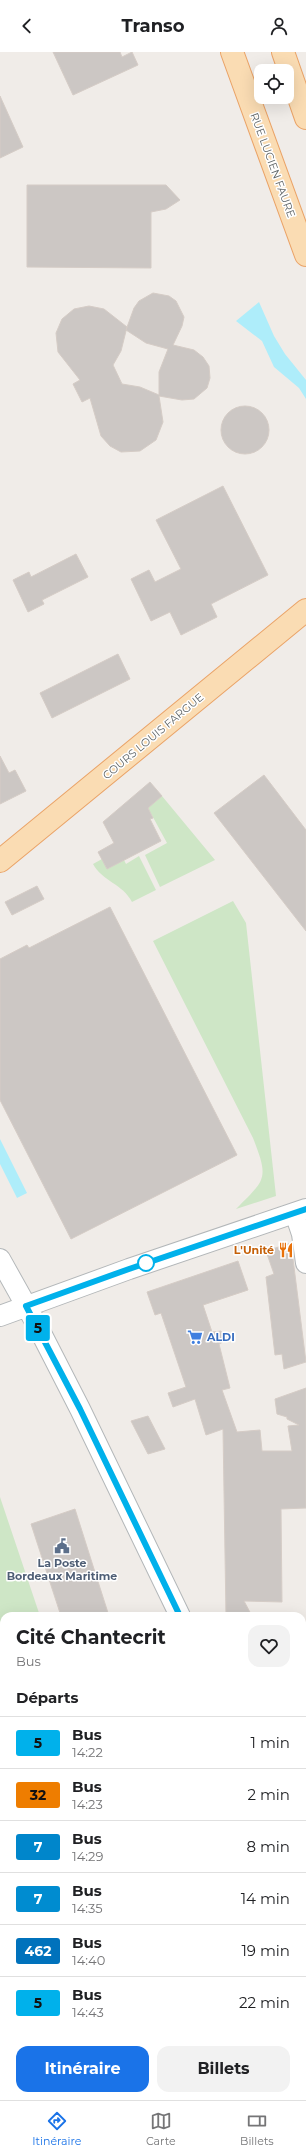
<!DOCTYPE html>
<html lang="fr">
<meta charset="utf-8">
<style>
body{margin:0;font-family:Montserrat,sans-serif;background:#f2f2f2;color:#202124;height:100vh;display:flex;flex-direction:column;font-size:15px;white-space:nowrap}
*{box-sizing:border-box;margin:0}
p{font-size:13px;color:#757577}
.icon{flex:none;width:22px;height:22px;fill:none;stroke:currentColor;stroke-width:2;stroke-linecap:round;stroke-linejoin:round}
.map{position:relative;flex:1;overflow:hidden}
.details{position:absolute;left:0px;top:1560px;width:306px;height:488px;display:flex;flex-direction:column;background:#fff;border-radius:12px 12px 0 0;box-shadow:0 4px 16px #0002}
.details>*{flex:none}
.badge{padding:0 8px;border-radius:3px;font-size:14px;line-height:26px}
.tools{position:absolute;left:254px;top:12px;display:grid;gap:8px}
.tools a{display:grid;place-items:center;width:40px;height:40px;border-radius:8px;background:#fff;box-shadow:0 4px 16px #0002;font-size:20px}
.map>.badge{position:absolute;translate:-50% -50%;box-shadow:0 0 0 2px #fff}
h2{padding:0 16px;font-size:15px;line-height:36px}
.round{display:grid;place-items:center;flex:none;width:42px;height:42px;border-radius:12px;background:#f2f2f2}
.head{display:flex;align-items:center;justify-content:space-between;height:68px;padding:0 16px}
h1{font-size:19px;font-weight:700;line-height:30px}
.action{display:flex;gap:8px;margin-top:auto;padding:8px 16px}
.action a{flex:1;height:46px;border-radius:12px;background:#1a73e8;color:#fff;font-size:16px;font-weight:700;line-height:46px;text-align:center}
.action a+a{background:#f2f2f2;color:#202124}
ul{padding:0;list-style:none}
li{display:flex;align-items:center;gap:12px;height:52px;padding:0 16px;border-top:1px solid #e0e0e0}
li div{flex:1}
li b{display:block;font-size:15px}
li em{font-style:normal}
li .badge{min-width:44px;font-weight:700;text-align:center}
header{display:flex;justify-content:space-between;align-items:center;height:52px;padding:0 16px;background:#fff;font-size:18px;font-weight:700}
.menu{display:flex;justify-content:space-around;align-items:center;height:56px;border-top:1px solid #e0e0e0;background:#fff;font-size:11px;color:#757577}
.menu a{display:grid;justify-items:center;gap:2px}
.menu .current{color:#1a73e8}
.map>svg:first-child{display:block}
.green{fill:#cee6c6}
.water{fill:#aeedfa}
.building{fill:#ccc7c4;stroke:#d5ccc6}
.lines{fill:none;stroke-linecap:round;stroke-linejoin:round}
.minor-casing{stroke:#b3b7b9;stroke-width:22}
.major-casing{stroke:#eaa367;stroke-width:24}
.minor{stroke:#fff;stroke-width:20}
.major{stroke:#fadcb3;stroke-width:22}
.line-casing{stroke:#fff;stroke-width:9}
.line{stroke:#00b1eb;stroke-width:6}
.stop-dot{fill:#fff;stroke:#00b1eb;stroke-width:2}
.labels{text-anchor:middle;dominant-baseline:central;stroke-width:3;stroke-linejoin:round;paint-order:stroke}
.street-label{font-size:11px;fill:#5f6567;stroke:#fff}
.food-label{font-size:11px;font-weight:bold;fill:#c56008;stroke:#fff;text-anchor:end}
.shop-label{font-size:11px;font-weight:bold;fill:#366cbe;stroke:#fff;text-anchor:start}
.service-label{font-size:11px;font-weight:bold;fill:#4e5e75;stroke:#fff}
</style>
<header><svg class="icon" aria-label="back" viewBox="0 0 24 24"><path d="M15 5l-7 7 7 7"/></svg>Transo<svg class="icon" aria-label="person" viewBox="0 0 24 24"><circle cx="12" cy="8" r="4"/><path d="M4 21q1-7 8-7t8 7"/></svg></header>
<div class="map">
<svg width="306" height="2048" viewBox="0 0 306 2048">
<rect width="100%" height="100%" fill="#f0ece8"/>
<path class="green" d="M162,744l53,64 -55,27 -15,-32 22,-12 -19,-35z
M139,804l17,34 -24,12c-9,-18 -30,-21 -39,-38l9,-5 5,10 17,-9 2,4z
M233,849l13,22 30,273 -40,13c30,-30 33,-30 17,-71l-100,-197z
M0,1445l40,119h-36v107l-4,-11z"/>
<path class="water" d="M259,250l15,34 11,18 21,26v19l-7,-11 -25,-21 -12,-26 -26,-20z
M0,1087l27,54 -10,5 -17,-34z"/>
<path class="building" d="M53,0h67l2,5 10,-5 6,13 -65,30z
M0,44l23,51 -23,11z
M27,133h139l14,15 -14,9 -15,3v56l-124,-1z
M153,241l16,3 7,5 8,16 -2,9 -9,19 21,5 9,7 6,9 1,12 -3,10 -13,11 -12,1 -23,-4 4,26 -7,18 -16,11 -19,1 -11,-6 -9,-10 -11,-38 -8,4 -9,-18 7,-4 -22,-28 -2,-19 6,-14 12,-10 15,-3 15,3 23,18 -6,24 -8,14 9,19 18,3 19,8v-23l9,-23 -22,-6 -20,-13 8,-22 5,-7z
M221 378a24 24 0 1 1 48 0a24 24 0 1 1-48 0Z
M223,434l45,89 -57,29 6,13 -36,18 -11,-23 -19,9 -20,-42 18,-9 6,12 26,-13 -25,-49z
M76,502l12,23 -46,23 2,4 -16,8 -15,-32 16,-8 2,5z
M118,602l12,25 -78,39 -12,-25z
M0,704l9,17 6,-3 11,21 -26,13z
M264,723l42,55v101l-92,-118z
M150,730l12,14 -14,12 5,10 -3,1 11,22 -54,28 -9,-17 16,-9 -11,-21z
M37,834l7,13 -32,16 -7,-13z
M110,855l127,248 -166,84 -71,-139v-141l27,-14 2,3z
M291,1191l15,119 -22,7 -2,-15 -7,1 -9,-78 8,-3 -8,-23z
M238,1209l10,29 -45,15 9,27 9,-1 2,11 -4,2 11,44 -8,2 15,42 23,-2 2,21h30l-4,-25 11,-1 -12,-6v-2l-10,-3 -2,-15 31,-11v120l-25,1 1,93 -38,-1 8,15h-26l-3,-187 -17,6 -11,-36 -22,8 -5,-14 18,-6 -25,-74 -6,2 -8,-23z
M148,1364l17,33 -17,5 -17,-33z
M75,1457l19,60 15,47h-48l-30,-92z"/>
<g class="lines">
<g class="minor-casing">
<path id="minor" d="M295,1161l7,21 4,29
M0,1207l38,68 42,82 100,207
M0,1264l129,-47 177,-60
M302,1783l4,-1
M302,1807l4,8
M0,1881l4,-1"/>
</g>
<g class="major-casing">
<path id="major" d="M232,0l74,203
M283,0l23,66
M0,809l306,-251
M302,2009l4,-1
M180,2048l13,-4"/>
</g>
<use href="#minor" class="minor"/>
<use href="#major" class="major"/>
</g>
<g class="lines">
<g class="line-casing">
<path id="line" d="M180,1564l-100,-207 -54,-103 103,-37 177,-60"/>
</g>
<use href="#line" class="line"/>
</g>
<defs>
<g id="restaurant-bare" transform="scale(1.2)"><path d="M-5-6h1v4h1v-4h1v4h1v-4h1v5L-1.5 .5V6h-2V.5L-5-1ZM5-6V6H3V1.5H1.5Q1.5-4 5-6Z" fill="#e8710a" stroke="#fff" stroke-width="2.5" paint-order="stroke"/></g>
<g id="supermarket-bare" transform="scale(1.2)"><path d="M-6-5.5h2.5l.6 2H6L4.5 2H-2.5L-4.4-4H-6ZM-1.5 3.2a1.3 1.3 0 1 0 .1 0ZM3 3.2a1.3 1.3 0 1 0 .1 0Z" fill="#3f7fe0" stroke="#fff" stroke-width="2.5" paint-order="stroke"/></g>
<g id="civic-bare" transform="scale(1.2)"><path d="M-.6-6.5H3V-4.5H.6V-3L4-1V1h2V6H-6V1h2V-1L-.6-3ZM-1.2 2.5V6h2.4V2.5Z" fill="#5c6f8a" stroke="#fff" stroke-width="2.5" paint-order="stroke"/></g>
</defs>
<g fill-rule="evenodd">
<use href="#restaurant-bare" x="286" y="1198"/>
<use href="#supermarket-bare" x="195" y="1285"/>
<use href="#civic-bare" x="62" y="1494"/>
</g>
<circle class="stop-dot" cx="146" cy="1211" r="8"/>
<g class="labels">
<g class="street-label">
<text transform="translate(273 113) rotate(70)">RUE LUCIEN FAURE</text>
<text transform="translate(153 684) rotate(-40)">COURS LOUIS FARGUE</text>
</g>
<g class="food-label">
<text x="274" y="1198">L'Unité</text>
</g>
<g class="shop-label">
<text x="207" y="1285">ALDI</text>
</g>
<g class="service-label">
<text x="62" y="1511">La Poste<tspan x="62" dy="13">Bordeaux Maritime</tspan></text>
</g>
</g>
</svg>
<div class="tools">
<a><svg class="icon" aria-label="locate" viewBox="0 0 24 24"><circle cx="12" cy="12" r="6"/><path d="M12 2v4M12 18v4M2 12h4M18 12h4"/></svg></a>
</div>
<b class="badge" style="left:38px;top:1276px;background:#00b1eb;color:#111">5</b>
<section class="details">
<div class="head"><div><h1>Cité Chantecrit</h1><p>Bus</p></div><a class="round"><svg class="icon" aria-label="heart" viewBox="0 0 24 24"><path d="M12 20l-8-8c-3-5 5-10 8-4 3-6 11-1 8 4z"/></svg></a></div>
<h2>Départs</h2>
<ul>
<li><span class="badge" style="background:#00b1eb;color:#111">5</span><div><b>Bus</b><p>14:22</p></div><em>1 min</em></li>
<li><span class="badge" style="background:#ee7d00;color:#111">32</span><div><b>Bus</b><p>14:23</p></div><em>2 min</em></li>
<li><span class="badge" style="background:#0086cb;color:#fff">7</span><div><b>Bus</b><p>14:29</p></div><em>8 min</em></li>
<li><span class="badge" style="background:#008cd0;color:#fff">7</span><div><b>Bus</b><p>14:35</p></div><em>14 min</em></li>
<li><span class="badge" style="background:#0072bc;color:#fff">462</span><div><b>Bus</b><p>14:40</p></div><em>19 min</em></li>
<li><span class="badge" style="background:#00b1eb;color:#111">5</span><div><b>Bus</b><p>14:43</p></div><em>22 min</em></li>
</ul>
<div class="action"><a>Itinéraire</a><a>Billets</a></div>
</section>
</div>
<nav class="menu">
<a class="current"><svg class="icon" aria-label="directions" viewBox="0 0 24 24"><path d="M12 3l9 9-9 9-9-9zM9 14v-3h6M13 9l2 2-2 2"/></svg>Itinéraire</a>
<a><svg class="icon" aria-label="map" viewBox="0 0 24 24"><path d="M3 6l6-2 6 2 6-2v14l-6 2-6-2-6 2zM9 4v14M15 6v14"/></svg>Carte</a>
<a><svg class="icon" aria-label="tickets" viewBox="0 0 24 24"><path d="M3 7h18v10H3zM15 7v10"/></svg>Billets</a>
</nav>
